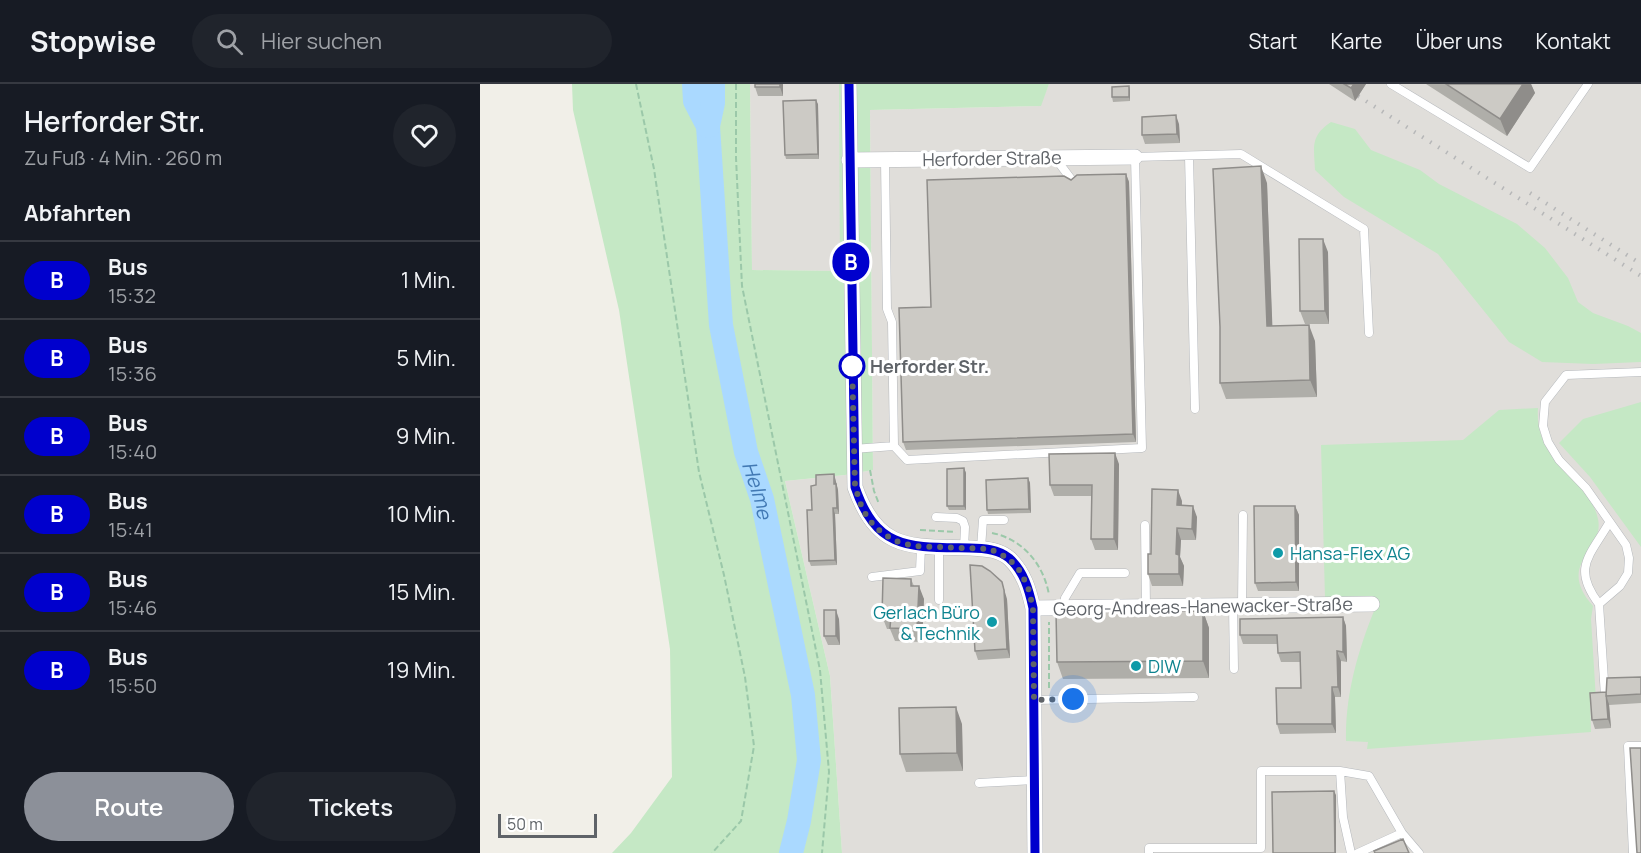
<!DOCTYPE html>
<html lang="de">
<meta charset="utf-8">
<style>
body{margin:0;font-family:Manrope,sans-serif;background:#20242c;color:#f1f3f6;height:100vh;display:flex;flex-direction:column;font-size:22px;white-space:nowrap}
*{box-sizing:border-box;margin:0}
p{font-size:20px;color:#9ea1a6}
.icon{flex:none;width:33px;height:33px;fill:none;stroke:currentColor;stroke-width:2;stroke-linecap:round;stroke-linejoin:round}
.map{position:relative;flex:1;overflow:hidden}
.sheet{display:flex;flex-direction:column;background:#171b24;width:480px}
.sheet>*{flex:none}
.badge{padding:0 12px;border-radius:20px;font-size:21px;line-height:39px}
.scale{position:absolute;left:18px;bottom:15px;width:99px;box-sizing:border-box;padding-left:6px;border:3px solid #5f6368;border-top:0;font-size:16px;line-height:21px;white-space:nowrap;color:#5f6368;-webkit-text-stroke:4px #fff;paint-order:stroke}
.you{position:absolute;width:30px;height:30px;margin:-15px;border:4px solid #fff;border-radius:50%;background:#1a73e8;box-shadow:0 0 0 9px #1a73e833}
.map>.badge{position:absolute;translate:-50% -50%;box-shadow:0 0 0 3px #fff}
h2{padding:0 24px;font-size:22px;line-height:54px}
.round{display:grid;place-items:center;flex:none;width:63px;height:63px;border-radius:32px;background:#20242c}
.head{display:flex;align-items:center;justify-content:space-between;height:102px;padding:0 24px}
h1{font-size:28px;font-weight:600;line-height:45px}
.action{display:flex;gap:12px;margin-top:auto;padding:12px 24px}
.action a{flex:1;height:69px;border-radius:36px;background:#8c9099;color:#fff;font-size:24px;font-weight:600;line-height:69px;text-align:center}
.action a+a{background:#20242c;color:#f1f3f6}
ul{padding:0;list-style:none}
li{display:flex;align-items:center;gap:18px;height:78px;padding:0 24px;border-top:2px solid #363941}
li div{flex:1}
li b{display:block;font-size:22px}
li em{font-style:normal}
li .badge{min-width:66px;font-weight:700;text-align:center}
header{display:flex;align-items:center;gap:36px;box-sizing:border-box;height:84px;padding:0 30px;background:#171b24;border-bottom:2px solid #363941}
header strong{font-size:28px}
nav{display:flex;gap:33px;margin-inline-start:auto;font-size:21px}
.search{width:420px;height:54px;background:#20242c;display:flex;align-items:center;gap:15px;box-sizing:border-box;padding:0 21px;border-radius:33px;color:#9ea1a6;font-size:22px}
main{display:flex;flex:1;min-height:0}
.map>svg:first-child{display:block}
.industrial{fill:#e0deda}
.green{fill:#c5e8c5}
.lines{fill:none;stroke-linecap:round;stroke-linejoin:round}
.river{stroke:#aad9ff;stroke-width:24}
.service-casing{stroke:#b5b8bc;stroke-width:9}
.minor-casing{stroke:#b5b8bc;stroke-width:16}
.path{stroke:#9bc8a9;stroke-width:2;stroke-dasharray:6 3;stroke-linecap:butt}
.service{stroke:#fff;stroke-width:8}
.minor{stroke:#fff;stroke-width:15}
.rail{stroke:#b6b7b8;stroke-width:4;stroke-dasharray:1.5 8;stroke-linecap:butt}
.wall{fill:#afaea9}
.shaded-wall{fill:#8f8d8a}
.building{fill:#cccac5;stroke:#8f8d8a;stroke-width:1.5}
.line-casing{stroke:#fff;stroke-width:14}
.line{stroke:#0000cd;stroke-width:9}
.walk{stroke:#5f6368;stroke-width:6;stroke-dasharray:0 10.8}
.stop-dot{fill:#fff;stroke:#0000cd;stroke-width:3}
.culture-dot{fill:#0f9aa8;stroke:#fff;stroke-width:2}
.labels{text-anchor:middle;dominant-baseline:central;stroke-width:6;stroke-linejoin:round;paint-order:stroke}
.street-label{font-size:18px;fill:#5f6368;stroke:#fff}
.stop-label{font-size:18px;font-weight:bold;fill:#5f6368;stroke:#fff;text-anchor:start}
.culture-label{font-size:18px;fill:#0d838f;stroke:#fff;text-anchor:start}
.water-label{font-size:20px;font-style:italic;fill:#4279b4;stroke:#fff}
</style>
<header>
<strong>Stopwise</strong>
<div class="search"><svg class="icon" aria-label="search" viewBox="0 0 24 24"><circle cx="10" cy="10" r="6"/><path d="M15 15l6 6"/></svg>Hier suchen</div>
<nav><a>Start</a><a>Karte</a><a>Über uns</a><a>Kontakt</a></nav>
</header>
<main>
<section class="sheet">
<div class="head"><div><h1>Herforder Str.</h1><p>Zu Fuß · 4 Min. · 260 m</p></div><a class="round"><svg class="icon" aria-label="heart" viewBox="0 0 24 24"><path d="M12 20l-8-8c-3-5 5-10 8-4 3-6 11-1 8 4z"/></svg></a></div>
<h2>Abfahrten</h2>
<ul>
<li><span class="badge" style="background:#0000cd;color:#fff">B</span><div><b>Bus</b><p>15:32</p></div><em>1 Min.</em></li>
<li><span class="badge" style="background:#0000cd;color:#fff">B</span><div><b>Bus</b><p>15:36</p></div><em>5 Min.</em></li>
<li><span class="badge" style="background:#0000cd;color:#fff">B</span><div><b>Bus</b><p>15:40</p></div><em>9 Min.</em></li>
<li><span class="badge" style="background:#0000cd;color:#fff">B</span><div><b>Bus</b><p>15:41</p></div><em>10 Min.</em></li>
<li><span class="badge" style="background:#0000cd;color:#fff">B</span><div><b>Bus</b><p>15:46</p></div><em>15 Min.</em></li>
<li><span class="badge" style="background:#0000cd;color:#fff">B</span><div><b>Bus</b><p>15:50</p></div><em>19 Min.</em></li>
</ul>
<div class="action"><a>Route</a><a>Tickets</a></div>
</section>
<div class="map">
<svg width="1161" height="769" viewBox="0 0 1161 769">
<rect width="100%" height="100%" fill="#f1efe8"/>
<path class="industrial" d="M270,0h89l2,187 -89,-1z
M569,0h592v769h-799l-12,-177 -45,-195 60,-6 28,-5 -3,-360 170,-4z"/>
<path class="green" d="M92,0h178l2,186 88,1 -1,-187h210l-8,22 -171,4 3,360 -28,5 -60,6 45,195 12,177h-230l19,-20 41,-56 -2,-128 -51,-339 -46,-200z
M851,38l24,7 16,21 49,20 19,14 78,40 28,24 23,30 10,24 15,11 35,13 13,7v29l-48,2 -51,-2 -33,-20 -71,-88 -94,-57 -29,-27c-1,-23 -5,-34 16,-48z
M1161,318v145l-51,-70 -31,-34 24,-24z
M1058,324c-4,57 51,69 60,111 7,32 -43,44 -5,87l-2,13 5,81h-6l1,32 -224,17 1,-7 -22,-1c-1,-49 14,-98 33,-142l-54,-1 -4,-153 142,-5 36,-30z"/>
<g class="lines">
<g class="river">
<path id="s1" d="M214,0l1,17 13,25 13,199 25,127 16,47 41,196 6,65 -10,61 -8,32"/>
<path d="M228,42l5,-23v-19"/>
</g>
<g class="service-casing">
<path id="service" d="M911,0l139,84 58,-84
M709,72l6,253
M405,75l2,150 5,13 2,124 13,14 235,-12 -7,-291 106,-3 123,75 5,104
M576,75l18,24
M373,365l41,-3
M456,433l21,1 6,3 2,6 -1,21
M1129,439c-20,34 -37,45 -10,81l21,-18 8,-13 1,-15 -3,-13 -40,-57 -27,-28 -11,-18 -5,-16 2,-24 21,-27 75,-3
M665,441l1,82
M501,464l2,-28h21
M392,493l48,-6 1,-24
M459,516v-53
M1119,520l6,92
M753,521l1,64
M762,521l1,-90
M583,524l2,-10 15,-25h45
M554,616l160,-3
M860,687l29,5 33,57 17,20
M499,699l55,-3
M669,769v-5h112v-77h79l3,46 8,36
M878,769l44,-20
M1153,769l-5,-107h13"/>
</g>
<g class="minor-casing">
<path id="minor" d="M369,0l6,403c23,66 57,59 116,61 14,1 28,1 39,11 14,14 19,31 23,49l2,245
M369,76l286,-3
M553,524l339,-4"/>
</g>
<path class="path" d="M156,0l18,85 45,303 25,103 21,102 9,69 -13,75 -29,32
M256,0v74l6,128 78,384 9,102 -7,81
M390,386l4,21 5,13
M440,446l36,2
M512,449c31,6 52,32 57,62
M569,604v-66"/>
<use href="#service" class="service"/>
<use href="#minor" class="minor"/>
<path class="rail" d="M878,12l283,180
M1050,109l111,71"/>
</g>
<path class="wall" d="M303,0v12h-25l-3,-9z
M849,0h37l-11,17z
M946,0h105l4,9 -28,43z
M649,2l1,5v10l-17,1 -1,-5z
M338,20l1,55h-33l-1,-4z
M699,40l1,19 -35,1 -3,-9z
M646,90l3,8 7,260 -230,8 -3,-8 28,-135z
M787,99l5,143 43,15 2,56 -91,2 -6,-16v-56z
M848,168l1,72h-24l-5,-13z
M639,380l-1,86h-23l-4,-11 1,-43h-38l-4,-11z
M484,384l2,5v37h-17l-2,-4z
M354,390l4,16 1,24h-4l2,51 -26,1 -2,-5 3,-51 4,-25z
M548,394l2,5 1,30 -43,1 -1,-4z
M702,417v4l15,12 -1,23h-15l-1,17 4,9 -1,20h-31l-4,-12 3,-20z
M815,422l4,9v76h-41l-3,-8z
M431,495l3,7 10,13 -2,43 -27,-1 -5,-12h-3l-5,-13z
M527,515l3,59 -32,2 -3,-9z
M723,527l6,17v50l-146,1 -6,-17z
M863,533l3,9 1,36 -6,-1v36h-6l1,36 -56,1 -3,-10 24,-36 -1,-26h-19l-3,-9v-9h-35l-3,-9z
M359,535l1,26h-12l-4,-9z
M1161,593v26l-32,2 2,23 -16,1 -3,-9 14,-28z
M482,640l1,47 -57,1 -6,-18z"/>
<path class="shaded-wall" d="M300,0h3v12l-3,-9z
M874,0h12l-11,17 -4,-13z
M1043,0h8l4,9 -28,43 -7,-17z
M649,2l1,5v10l-1,-4z
M336,16l2,4 1,55 -1,-5z
M696,31l3,9 1,19 -3,-9z
M781,82l6,17 6,159 -6,-16z
M646,90l3,8 7,260 -3,-8z
M843,155l5,13 1,72 -4,-13z
M829,241l6,16 2,56 -7,-17z
M635,369l4,11 -1,86 -4,-11z
M484,384l2,5v37l-2,-4z
M354,390l4,16 1,24 -2,-6z
M548,394l2,5 1,30 -2,-4z
M698,406l4,11 -1,16 -4,-12z
M713,422l4,11 -1,23 -4,-11z
M815,422l4,9v76l-3,-9z
M353,424l2,6 2,51 -2,-5z
M697,444l4,12 -1,17 4,9 -1,20 -4,-12 -3,-20z
M522,498l5,17 3,59 -3,-9z
M439,502l5,13 -2,43 -5,-13z
M356,526l3,9 1,26 -4,-9z
M723,527l6,17v50l-6,-17z
M863,533l3,9 1,36 -4,-10z
M857,567l4,10v36l-3,-10z
M852,603l3,10 1,36 -4,-9z
M1126,612l3,8 2,24 -3,-9z
M476,623l6,17 1,47 -6,-18z
M854,707l2,4v58h-1z"/>
<path class="building" d="M275,0h25v3h-25z
M864,0h10l-3,4z
M966,0h77l-23,35z
M649,2v11h-17v-10z
M336,16l2,54 -33,1 -2,-54z
M696,31l1,19 -35,1v-18z
M781,82l6,160 42,-1 1,55 -90,3v-56l-7,-158z
M646,90l7,260 -230,8 -4,-134 32,-1 -4,-127 137,-4 7,4 6,-5z
M819,155h24l2,72h-25z
M635,369l-1,86h-23l1,-54h-42l-1,-31z
M484,384v38h-17v-37z
M354,390v10h2l1,24h-4l2,52 -26,1 -2,-51h5l-1,-24 5,-1v-10z
M548,394l1,31 -42,1 -1,-30z
M672,405l26,1 -1,15 16,1 -1,23 -15,-1 -1,26 3,1v19h-31v-20h3z
M774,422h41l1,76 -41,1z
M490,481l12,1 8,5 12,11 2,8 3,59 -32,2z
M403,494l28,1v7h8l-2,43 -27,-1 1,-12h-9z
M344,526h12v26h-12z
M723,527v50l-146,1 -1,-50z
M863,533v35l-6,-1 1,36h-6v37h-55l-1,-36h25l-1,-36 -22,1 -1,-18h-37v-16z
M1161,593v17l-35,2 1,-18z
M1126,608l2,27 -16,1 -2,-27z
M476,623l1,46 -57,1 -1,-46z
M1150,664h11v105h-4z
M854,707l1,62h-62l-1,-61z
M923,755l6,14h-34l-1,-2z"/>
<g class="lines">
<g class="line-casing">
<path id="line" d="M369,0l6,403c22,64 55,60 115,61 13,0 28,1 39,10 15,13 20,32 24,50l2,245"/>
</g>
<use href="#line" class="line"/>
<path class="walk" d="M372,282v-6l3,127 6,18 7,14 14,14 14,8 17,5 77,3 18,9 12,13 8,16 5,21 1,92 39,-1"/>
</g>
<circle class="stop-dot" cx="372" cy="282" r="12"/>
<g class="culture-dot">
<circle cx="798" cy="469" r="6"/>
<circle cx="512" cy="538" r="6"/>
<circle cx="656" cy="582" r="6"/>
</g>
<g class="labels">
<g class="street-label">
<text transform="translate(512 74) rotate(-1)">Herforder Straße</text>
<text transform="translate(723 522) rotate(-1)">Georg-Andreas-Hanewacker-Straße</text>
</g>
<g class="stop-label">
<text x="390" y="282">Herforder Str.</text>
</g>
<g class="culture-label">
<text x="810" y="469">Hansa-Flex AG</text>
<text x="500" y="528" text-anchor="end">Gerlach Büro<tspan x="500" dy="21">&amp; Technik</tspan></text>
<text x="668" y="582">DIW</text>
</g>
<g class="water-label">
<text stroke="none"><textPath href="#s1" startOffset="414">Helme</textPath></text>
</g>
</g>
</svg>
<div class="scale">50 m</div>
<div class="you" style="left:593px;top:615px"></div>
<b class="badge" style="left:371px;top:178px;background:#0000cd;color:#fff">B</b>
</div>
</main>
